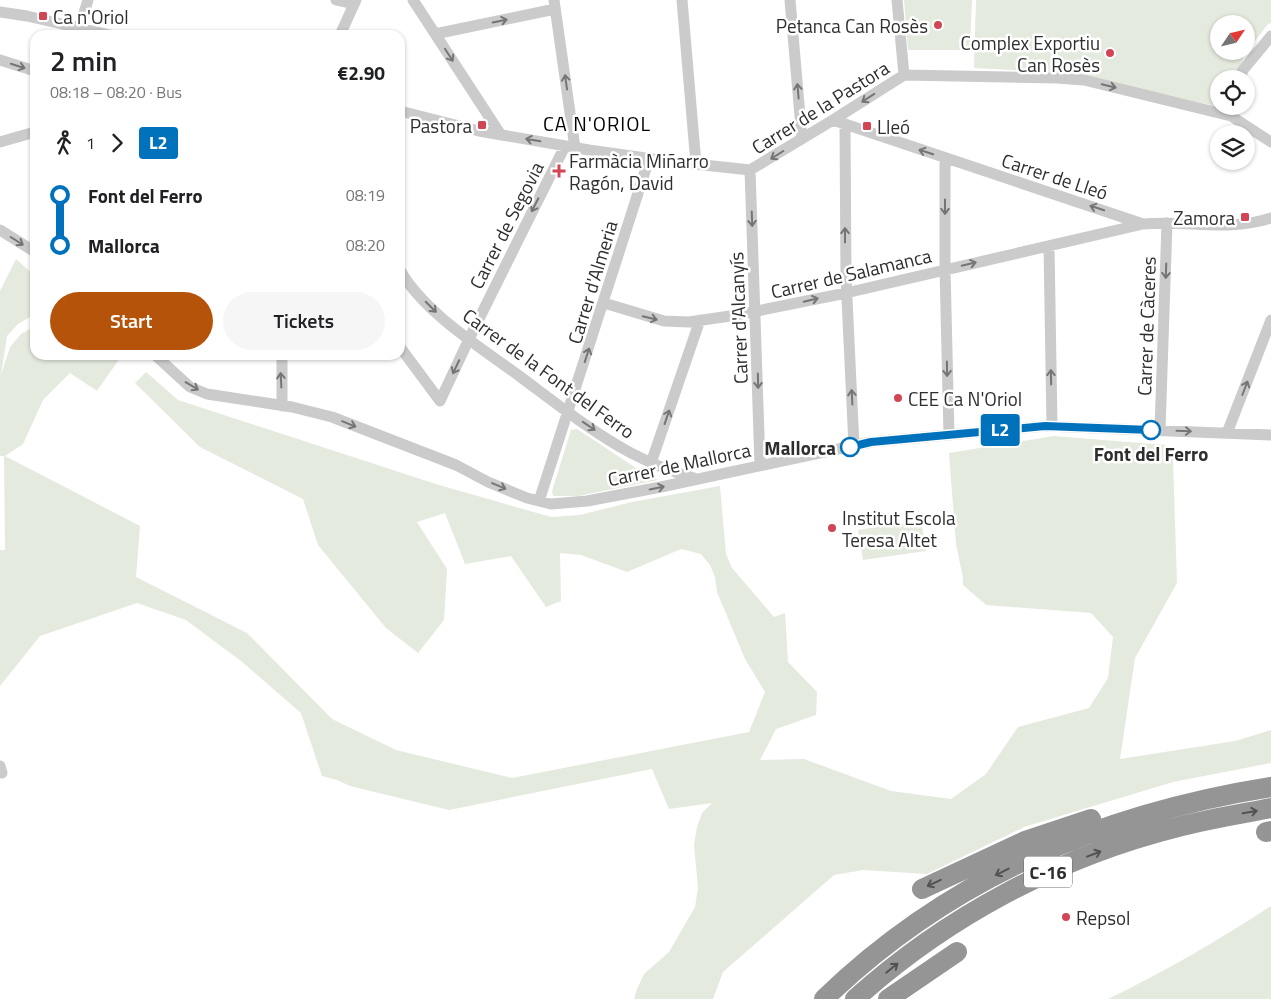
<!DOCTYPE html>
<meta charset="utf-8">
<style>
body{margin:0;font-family:"Titillium Web",sans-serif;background:#f6f6f6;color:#202124;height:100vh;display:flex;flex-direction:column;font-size:19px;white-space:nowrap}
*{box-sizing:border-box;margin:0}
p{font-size:16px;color:#757577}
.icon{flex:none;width:28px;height:28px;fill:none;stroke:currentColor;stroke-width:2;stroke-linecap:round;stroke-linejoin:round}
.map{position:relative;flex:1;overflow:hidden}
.details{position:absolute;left:30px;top:30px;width:375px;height:330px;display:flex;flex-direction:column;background:#fff;border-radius:15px;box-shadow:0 1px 4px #0004}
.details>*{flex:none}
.badge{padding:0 10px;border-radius:4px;font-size:18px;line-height:32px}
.needle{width:32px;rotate:55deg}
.controls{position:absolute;left:1210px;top:15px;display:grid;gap:10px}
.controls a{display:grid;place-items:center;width:45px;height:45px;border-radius:50%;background:#fff;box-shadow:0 1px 4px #0004;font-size:25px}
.map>.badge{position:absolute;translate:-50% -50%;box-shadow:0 0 0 2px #fff}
.legs{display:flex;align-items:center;gap:8px;height:55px;padding:0 20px;font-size:16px}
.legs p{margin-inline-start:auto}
.headline{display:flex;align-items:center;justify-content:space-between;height:85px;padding:0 20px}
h1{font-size:28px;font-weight:600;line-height:38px}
.primary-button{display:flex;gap:10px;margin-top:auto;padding:10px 20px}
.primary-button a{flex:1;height:58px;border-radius:30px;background:#b45309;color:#fff;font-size:20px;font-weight:600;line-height:58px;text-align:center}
.primary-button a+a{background:#f6f6f6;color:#202124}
ul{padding:0 20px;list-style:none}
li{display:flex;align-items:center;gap:18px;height:50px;font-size:19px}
li i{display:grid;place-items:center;width:8px;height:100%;margin:0 6px;background:currentColor}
li i::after{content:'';width:12px;height:12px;margin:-6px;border:4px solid;border-radius:50%;background:#fff}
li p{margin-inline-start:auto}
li:first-child i{background:linear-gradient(#0000 50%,currentColor 0)}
li:last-child i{background:linear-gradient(currentColor 50%,#0000 0)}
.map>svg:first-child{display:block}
.green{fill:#e5eade;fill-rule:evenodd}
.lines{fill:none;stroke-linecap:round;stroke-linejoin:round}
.minor{stroke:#cbcbcb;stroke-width:11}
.motorway{stroke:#959595;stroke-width:20}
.oneway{stroke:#757575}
.oneway2{stroke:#525252}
.line-1-casing{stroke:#fff;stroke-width:11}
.line-1{stroke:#0072bc;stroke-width:8}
.poi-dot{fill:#d14555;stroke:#fff;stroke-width:2}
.stop-1-dot{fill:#fff;stroke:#0072bc;stroke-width:2.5}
.labels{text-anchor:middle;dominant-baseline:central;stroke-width:5;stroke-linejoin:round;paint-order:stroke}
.shield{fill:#fff;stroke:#6d6d6d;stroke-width:1}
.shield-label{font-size:18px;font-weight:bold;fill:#2e2e2e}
.poi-label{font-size:19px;fill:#2e2e2e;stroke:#fff;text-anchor:start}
.street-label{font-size:19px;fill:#2e2e2e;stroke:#fff}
.stop-label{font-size:19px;font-weight:bold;fill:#2e2e2e;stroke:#fff;text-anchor:end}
.neighbourhood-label{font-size:20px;letter-spacing:1px;fill:#000;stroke:#fff}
</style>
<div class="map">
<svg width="1271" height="999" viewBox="0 0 1271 999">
<rect width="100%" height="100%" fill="#fff"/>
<path class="green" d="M904,0h68l-2,50h-62z
M976,0h295v23l-3,1 -24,31 -7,24h-18v27h9v3l-150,-34 -25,-3 -79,-4zM1219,24h27v27h-27z
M16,259l19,17v38l-17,10 -11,12 -6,39 9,-28 11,-13 14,-8v29h87l-25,36 -27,-18 -27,27 -20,44 -18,12 135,70 -4,51 111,56 85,86 64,31 116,28 237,-46 16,-40 -20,-33 -28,-67 -2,-15 -5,-12 -9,-11 -20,-5 -54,23 -46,-17 -21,-2 1,48 -15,6 -35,-51 -46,8 -20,-51 -28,9 30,47 -3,51 -26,33 -32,-25 -68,-83 -15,-46 -103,-52 -65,-64 11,-11 32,28 261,85 112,32 29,-2 52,-13 88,-16 6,68 6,14 42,49 11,-4 3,49 29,30 -1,23 -40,14 -16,31 44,-1 87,32 60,8 35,-25 32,-47 71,-19 19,-30 5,-41 -22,-24 -105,-8 -23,-20v-7l-7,-34 -7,-91 105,-17 112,9 7,15 4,123 -42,75 -15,101 115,-18 36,-11v33l-98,19 -149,45 -97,47 -64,-4 -29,5 -111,97 -10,27h-79l3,-10 7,-15 25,-22 26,-45 3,-19 -4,-43 3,-18 5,-14 10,-10 -43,6 -17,-40 -203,41 -99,-24 -13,-6 -15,-4 -21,-63 -60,-52 -55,-41 -49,-17 -97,33 -40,50v-136h5l-1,-94h-4v-165z
M577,429l56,37 25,14 -80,16h-25l-1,-5 19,-61z
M921,520l5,31 -63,9 -5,-30z
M1271,906v93h-163c56,-27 111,-59 163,-93z"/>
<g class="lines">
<path class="minor" d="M336,0l18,4
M413,0l88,135
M554,0l21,148
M682,0l14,164
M790,0l12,139
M897,0l7,75
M0,12l27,4 83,19
M435,34l120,-25
M77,35l11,-35
M340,35l16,-35
M0,60l35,11
M1240,79l3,-9 28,-34
M400,111l79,20 110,19 78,11 83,9 83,-50 71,-45 153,3 27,2 147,36 40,26
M833,120l310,104c43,-4 86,8 128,-6
M845,124l1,154 8,168
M0,142l35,-10
M945,158v111l4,166
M750,170l10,295
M0,230l35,22
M1049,246l3,180
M400,270c24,43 83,79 122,108 35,26 70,54 109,75 21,11 41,19 63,25
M604,303l60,18 25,1 48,-7 109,-22 297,-69
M400,347l40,54 29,-62 96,-193
M155,355l35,32 17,7 85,13 40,10 124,48 32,17 39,16 24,6 36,-3 74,-14 210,-45 174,-16 226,9
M282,355v51
M1160,430l7,-207
M1227,433l44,-113
M651,463l49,-143
M539,501l110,-342
M0,766l2,7"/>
<path class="motorway" d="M1266,832l5,-1
M922,889l103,-48 66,-22
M824,999c125,-121 277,-185 447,-212
M855,999c91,-82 203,-142 323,-172 30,-8 62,-13 93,-19
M888,999l69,-47"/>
</g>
<defs><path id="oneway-shaft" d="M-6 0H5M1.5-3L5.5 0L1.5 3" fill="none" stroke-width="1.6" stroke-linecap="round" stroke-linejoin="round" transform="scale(1.25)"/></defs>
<g class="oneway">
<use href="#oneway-shaft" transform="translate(500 21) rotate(-12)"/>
<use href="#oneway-shaft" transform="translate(449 55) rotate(57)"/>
<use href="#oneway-shaft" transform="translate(18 66) rotate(18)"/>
<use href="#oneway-shaft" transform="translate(566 82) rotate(-98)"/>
<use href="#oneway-shaft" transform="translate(1109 86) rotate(14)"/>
<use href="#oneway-shaft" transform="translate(798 91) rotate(-95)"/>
<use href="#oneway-shaft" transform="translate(868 98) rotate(147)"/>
<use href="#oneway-shaft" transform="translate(533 140) rotate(-170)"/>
<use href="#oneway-shaft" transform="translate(926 152) rotate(-162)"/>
<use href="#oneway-shaft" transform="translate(777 155) rotate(148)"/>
<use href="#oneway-shaft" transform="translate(535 205) rotate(117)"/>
<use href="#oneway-shaft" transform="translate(945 207) rotate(90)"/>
<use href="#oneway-shaft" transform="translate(1097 208) rotate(-162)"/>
<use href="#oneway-shaft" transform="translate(752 219) rotate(88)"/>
<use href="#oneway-shaft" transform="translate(845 235) rotate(-90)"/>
<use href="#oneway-shaft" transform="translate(17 241) rotate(32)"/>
<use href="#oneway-shaft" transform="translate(969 264) rotate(-13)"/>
<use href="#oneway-shaft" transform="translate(1166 271) rotate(92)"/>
<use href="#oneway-shaft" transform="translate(811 300) rotate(-13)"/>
<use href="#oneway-shaft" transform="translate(431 307) rotate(45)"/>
<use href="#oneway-shaft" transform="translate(650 318) rotate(14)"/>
<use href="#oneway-shaft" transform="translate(587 355) rotate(-72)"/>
<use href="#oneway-shaft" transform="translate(456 367) rotate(115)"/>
<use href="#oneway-shaft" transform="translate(947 369) rotate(89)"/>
<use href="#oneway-shaft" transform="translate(1051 377) rotate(-91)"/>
<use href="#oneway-shaft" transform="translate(281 380) rotate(-93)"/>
<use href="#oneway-shaft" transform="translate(758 381) rotate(89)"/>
<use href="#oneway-shaft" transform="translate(192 386) rotate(31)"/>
<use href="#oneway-shaft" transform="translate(1245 388) rotate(-69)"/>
<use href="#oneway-shaft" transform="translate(852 397) rotate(-93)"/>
<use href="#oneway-shaft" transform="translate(667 417) rotate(-71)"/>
<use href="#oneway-shaft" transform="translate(349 424) rotate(22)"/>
<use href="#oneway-shaft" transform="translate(589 426) rotate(34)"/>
<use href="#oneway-shaft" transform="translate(1184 431) rotate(2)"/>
<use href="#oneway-shaft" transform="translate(499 486) rotate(23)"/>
<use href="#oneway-shaft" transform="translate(657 488) rotate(-11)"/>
</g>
<g class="oneway2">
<use href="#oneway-shaft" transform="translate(1250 812) rotate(-10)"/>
<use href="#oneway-shaft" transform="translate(1094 854) rotate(-21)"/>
<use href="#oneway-shaft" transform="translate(1002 872) rotate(153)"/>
<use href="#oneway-shaft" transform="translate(934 883) rotate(155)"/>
<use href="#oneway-shaft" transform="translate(892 968) rotate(-39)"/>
</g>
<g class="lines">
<g class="line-1-casing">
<path id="line-1" d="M850,447l21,-5 174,-16 106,4"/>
</g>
<use href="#line-1" class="line-1"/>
</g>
<g class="poi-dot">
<rect x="38" y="11" width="10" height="10" rx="2.5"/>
<circle cx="938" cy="25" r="5"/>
<circle cx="1110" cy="53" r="5"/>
<rect x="477" y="120" width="10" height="10" rx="2.5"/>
<rect x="862" y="121" width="10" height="10" rx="2.5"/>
<path d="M556.5 163.5h5v5h5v5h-5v5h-5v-5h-5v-5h5z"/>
<rect x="1240" y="212" width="10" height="10" rx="2.5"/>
<circle cx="898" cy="398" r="5"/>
<circle cx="832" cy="528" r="5"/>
<circle cx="1066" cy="917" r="5"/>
</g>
<g class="stop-1-dot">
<circle cx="1151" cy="430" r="9"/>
<circle cx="850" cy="447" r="9"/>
</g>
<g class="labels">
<rect class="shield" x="1024" y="856.5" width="48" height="31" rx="4"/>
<g class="shield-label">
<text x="1048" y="872">C-16</text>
</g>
<g class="poi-label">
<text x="53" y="16">Ca n'Oriol</text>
<text x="928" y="25" text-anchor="end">Petanca Can Rosès</text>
<text x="1100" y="42" text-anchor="end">Complex Exportiu<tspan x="1100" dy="22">Can Rosès</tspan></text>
<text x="472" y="125" text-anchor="end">Pastora</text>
<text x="877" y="126">Lleó</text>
<text x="569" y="160">Farmàcia Miñarro<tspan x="569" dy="22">Ragón, David</tspan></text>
<text x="1235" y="217" text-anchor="end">Zamora</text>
<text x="908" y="398">CEE Ca N'Oriol</text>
<text x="842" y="517">Institut Escola<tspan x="842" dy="22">Teresa Altet</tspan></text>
<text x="1076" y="917">Repsol</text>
</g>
<g class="street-label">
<text transform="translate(820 107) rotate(-32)">Carrer de la Pastora</text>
<text transform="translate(1055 176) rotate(18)">Carrer de Lleó</text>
<text transform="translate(506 225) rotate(-63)">Carrer de Segovia</text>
<text transform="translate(851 273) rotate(-13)">Carrer de Salamanca</text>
<text transform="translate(592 282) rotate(-73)">Carrer d'Almeria</text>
<text transform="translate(738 318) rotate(-92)">Carrer d'Alcanyís</text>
<text transform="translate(1146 326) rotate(-88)">Carrer de Càceres</text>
<text transform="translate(549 373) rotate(36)">Carrer de la Font del Ferro</text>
<text transform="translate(679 464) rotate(-12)">Carrer de Mallorca</text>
</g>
<g class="stop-label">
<text x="836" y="447">Mallorca</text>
<text x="1151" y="453" text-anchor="middle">Font del Ferro</text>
</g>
<g class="neighbourhood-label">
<text x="597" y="123">CA N'ORIOL</text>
</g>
</g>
</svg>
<div class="controls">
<a><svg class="needle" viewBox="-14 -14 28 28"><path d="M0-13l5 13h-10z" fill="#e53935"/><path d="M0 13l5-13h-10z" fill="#757577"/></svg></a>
<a><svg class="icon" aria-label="locate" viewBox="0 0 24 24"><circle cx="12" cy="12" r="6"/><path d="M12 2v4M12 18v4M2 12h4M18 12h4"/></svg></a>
<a><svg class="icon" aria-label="layers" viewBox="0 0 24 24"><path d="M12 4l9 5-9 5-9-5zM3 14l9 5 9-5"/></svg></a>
</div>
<b class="badge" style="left:1000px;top:430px;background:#0072bc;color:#fff">L2</b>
<section class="details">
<div class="headline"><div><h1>2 min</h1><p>08:18 – 08:20 · Bus</p></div><b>€2.90</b></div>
<div class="legs"><svg class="icon" aria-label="walk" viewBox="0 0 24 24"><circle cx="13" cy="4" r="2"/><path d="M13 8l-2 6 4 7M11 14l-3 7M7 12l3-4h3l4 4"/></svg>1<svg class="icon" aria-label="forward" viewBox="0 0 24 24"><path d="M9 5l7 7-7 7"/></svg><b class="badge" style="background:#0072bc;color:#fff">L2</b></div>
<ul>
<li><i style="color:#0072bc"></i><b>Font del Ferro</b><p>08:19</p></li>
<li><i style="color:#0072bc"></i><b>Mallorca</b><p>08:20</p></li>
</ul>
<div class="primary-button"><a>Start</a><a>Tickets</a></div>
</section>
</div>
